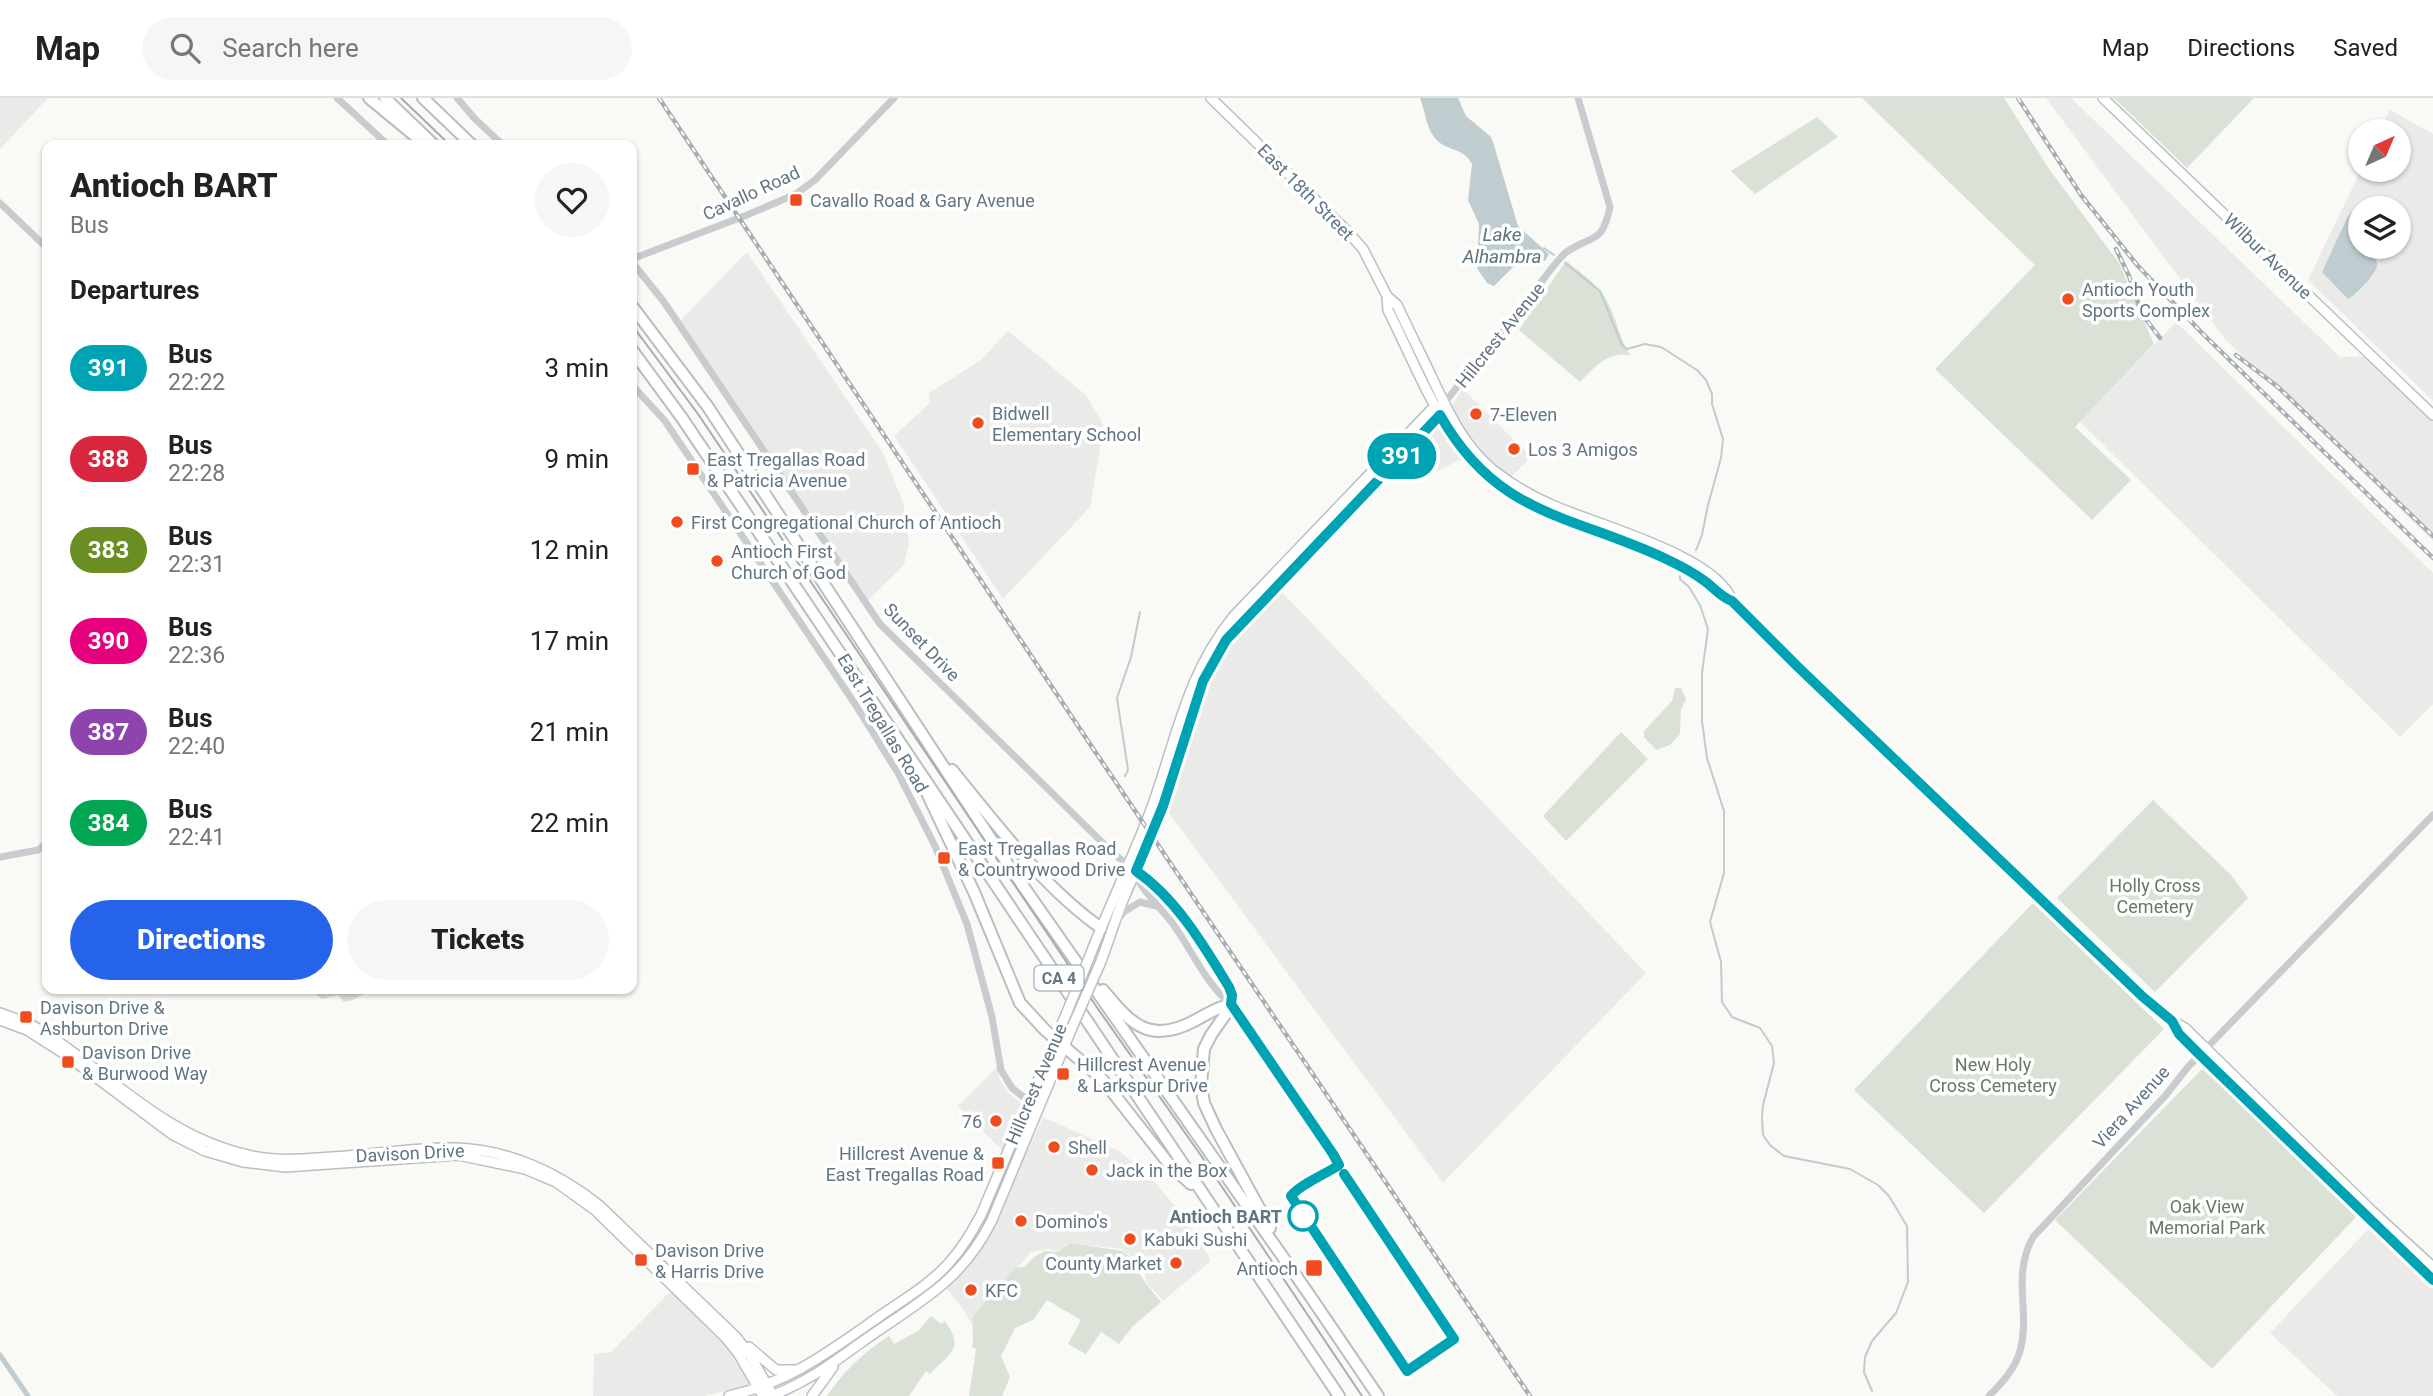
<!DOCTYPE html>
<style>
body{margin:0;font-family:Roboto,sans-serif;background:#f6f6f6;color:#222;height:100vh;display:flex;flex-direction:column;font-size:26px;white-space:nowrap}
*{box-sizing:border-box;margin:0}
p{font-size:23px;color:#767676}
.icon{flex:none;width:38px;height:38px;fill:none;stroke:currentColor;stroke-width:2;stroke-linecap:round;stroke-linejoin:round}
.map{position:relative;flex:1;overflow:hidden}
.details{position:absolute;left:42px;top:42px;width:595px;height:854px;display:flex;flex-direction:column;background:#fff;border-radius:14px;box-shadow:0 2px 5px #0004}
.details>*{flex:none}
.badge{padding:0 14px;border-radius:23px;font-size:24px;line-height:46px}
.needle{width:46px;rotate:44deg}
.fabs{position:absolute;left:2348px;top:21px;display:grid;gap:14px}
.fabs a{display:grid;place-items:center;width:63px;height:63px;border-radius:50%;background:#fff;box-shadow:0 2px 5px #0004;font-size:35px}
.map>.badge{position:absolute;translate:-50% -50%;box-shadow:0 0 0 4px #fff}
h2{padding:0 28px;font-size:26px;line-height:63px}
.round{display:grid;place-items:center;flex:none;width:74px;height:74px;border-radius:37px;background:#f6f6f6}
.summary{display:flex;align-items:center;justify-content:space-between;height:119px;padding:0 28px}
h1{font-size:33px;font-weight:800;line-height:52px}
.button{display:flex;gap:14px;margin-top:auto;padding:14px 28px}
.button a{flex:1;height:80px;border-radius:42px;background:#2563eb;color:#fff;font-size:28px;font-weight:800;line-height:80px;text-align:center}
.button a+a{background:#f6f6f6;color:#222}
ul{padding:0;list-style:none}
li{display:flex;align-items:center;gap:21px;height:91px;padding:0 28px}
li div{flex:1}
li b{display:block;font-size:26px}
li em{font-style:normal}
li .badge{min-width:77px;font-weight:700;text-align:center}
header{display:flex;align-items:center;gap:42px;box-sizing:border-box;height:98px;padding:0 35px;background:#fff;border-bottom:2px solid #e0e0e0}
header strong{font-size:33px}
nav{display:flex;gap:38px;margin-inline-start:auto;font-size:24px}
.search{width:490px;height:63px;background:#f6f6f6;display:flex;align-items:center;gap:18px;box-sizing:border-box;padding:0 24px;border-radius:38px;color:#767676;font-size:26px}
.map>svg:first-child{display:block}
.built{fill:#eaeae9;fill-rule:evenodd}
.green{fill:#dae1d6}
.water{fill:#bfccd0}
.lines{fill:none;stroke-linecap:round;stroke-linejoin:round}
.stream{stroke:#bfccd0;stroke-width:2}
.canal{stroke:#bfccd0;stroke-width:5}
.major-casing{stroke:#bbbfc3;stroke-width:12}
.highway-casing{stroke:#babec1;stroke-width:14}
.minor{stroke:#c8cccf;stroke-width:7}
.major{stroke:#fff;stroke-width:9}
.highway{stroke:#fff;stroke-width:10}
.tram{stroke:#a6adb3;stroke-width:2}
.rail-casing{stroke:#a6adb3;stroke-width:4.5}
.rail{stroke:#fff;stroke-width:2;stroke-dasharray:5;stroke-linecap:butt}
.major-bridge-casing{stroke:#bbbfc3;stroke-width:12;stroke-linecap:butt}
.major-bridge{stroke:#fff;stroke-width:9}
.line-casing{stroke:#fff;stroke-width:16}
.line{stroke:#00a3b4;stroke-width:10}
.poi-dot{fill:#f04d1f;stroke:#fff;stroke-width:2.5}
.stop-dot{fill:#fff;stroke:#00a3b4;stroke-width:3.5}
.labels{text-anchor:middle;dominant-baseline:central;stroke-width:7;stroke-linejoin:round;paint-order:stroke}
.shield{fill:#fff;stroke:#909ea8;stroke-width:2}
.shield-label{font-size:16px;font-weight:bold;fill:#617583}
.street-label{font-size:18px;fill:#617583;stroke:#fff}
.poi-label{font-size:18px;fill:#617583;stroke:#fff;text-anchor:start}
.park-label{font-size:18px;fill:#667a61;stroke:#fff}
.stop-label{font-size:18px;font-weight:bold;fill:#617583;stroke:#fff;text-anchor:end}
.water-label{font-size:19px;font-style:italic;fill:#5c757d;stroke:#fff}
</style>
<header>
<strong>Map</strong>
<div class="search"><svg class="icon" aria-label="search" viewBox="0 0 24 24"><circle cx="10" cy="10" r="6"/><path d="M15 15l6 6"/></svg>Search here</div>
<nav><a>Map</a><a>Directions</a><a>Saved</a></nav>
</header>
<div class="map">
<svg width="2433" height="1298" viewBox="0 0 2433 1298">
<rect width="100%" height="100%" fill="#f9f9f6"/>
<path class="built" d="M0,0h48l-48,51z
M2046,0h25l269,259 26,-1 67,65v120l-209,-203z
M2390,12l43,24v267l-125,-121 53,-110h38v-39h-20zM2361,110h38v39h-38z
M747,154l136,201 20,49 6,41 -5,22 -39,38 -187,-280z
M2176,224l257,251v131l-33,33 -320,-315z
M1008,233l78,64 18,31 -14,81 -87,92 -109,-163 36,-33 -1,-10 52,-33z
M1463,291l68,68 -22,22 -32,-28 -41,21 -10,-2 -12,-22 30,-32z
M1281,493l365,382 -203,210 -277,-374 35,-107 24,-51 35,-40z
M997,969l3,13 11,15 12,10 -19,47 -46,-46z
M1043,1019l76,34 28,22 34,40 28,43 1,5 -3,3 -44,37 -17,-19 -1,-8 -12,-16 -12,-9 -50,-6 -14,8 -9,-2 -17,3 -60,71 -7,-13 -18,-22 22,-20 17,-25z
M2371,1128l62,58v112h-96l-67,-63z
M669,1195h5l39,37 28,33 12,22 -49,11h-111l1,-42 17,-2z"/>
<path class="green" d="M1862,0h142l45,71 70,94 35,81 -79,83 56,53 -39,40 -157,-151 100,-104z
M2114,0h140l-67,70z
M1817,19l21,20 -83,57 -24,-23z
M1566,163c18,14 36,26 45,48 7,16 9,31 19,46 -23,-4 -35,12 -50,27l-61,-52z
M1675,590h6l5,11 -5,11 -1,24 -10,11 -14,5 -12,-13v-6l28,-30z
M1621,634l27,27 -82,82 -23,-25z
M2153,702l78,75 17,23 -93,94 -98,-94z
M2033,805l131,126 -180,184 -130,-123z
M308,891h80l-2,3h-19l-14,8 -9,2 -6,-7 -16,4z
M2204,969l4,2 148,143 1,4 -145,153 -157,-149z
M1071,1145l51,8 7,5 15,25 17,21 -28,24 -14,18 -18,-12 -15,22 -18,-10 13,-24 -34,-20 -14,20 -18,8 -14,28 9,21 -8,19h-33l7,-47 -4,-2c3,-11 -2,-22 2,-32l41,-47 9,-1 10,-10 11,-6 12,1z
M931,1218l10,8 4,-3c20,28 5,32 -15,53l-4,-3 -17,25h-82c17,-25 37,-44 62,-60l5,8 24,-13z"/>
<path class="water" d="M1420,0h38l8,18 25,21 2,5 25,84 31,28 -4,7 -18,-2 -8,2 -25,25 -7,-3 -10,-15 2,-44 -11,-24 4,-36c-8,-15 -20,-13 -32,-21 -14,-11 -14,-30 -20,-45z
M2355,111l6,4v34h8c2,5 7,11 8,16 2,9 -22,32 -29,36l-26,-27 26,-56z"/>
<g class="lines">
<path class="stream" d="M1544,150l10,7
M1565,165l35,28 22,54 5,4 18,-5 16,3 36,23 9,10 6,14v10l11,35 -2,19 -13,47 -6,30 -6,15
M1680,473v8l9,8 11,18 8,24 -6,44v48l5,37 17,53v62l-14,49 11,40 1,40 10,15 28,11 12,18 2,17 -11,42 -1,13 1,17 7,10 14,11 66,13 28,16 11,11 18,30 1,56 -12,31 -24,28 -7,16 -1,15 8,19
M1125,678l3,-6 -11,-72 14,-41 9,-45"/>
<path class="canal" d="M0,1257l28,41"/>
<g class="major-casing">
<path id="major" d="M1211,0l136,133 16,18 24,47 10,9c12,26 25,51 37,77 16,33 30,64 59,88 18,14 38,26 59,35 42,19 166,51 180,96
M2103,0l330,317
M1387,198l1,14c40,80 64,159 151,200 36,17 75,26 111,41 16,7 33,15 48,25 12,8 21,20 34,25l66,66 345,330 29,24 13,7 188,184 60,55
M1089,860c20,-52 45,-102 64,-154 24,-67 34,-130 80,-187l198,-207 9,-4
M1099,868c9,-22 15,-44 24,-66 13,-31 29,-62 40,-94 22,-63 33,-130 77,-182l196,-204 5,-8
M0,915l30,11 20,12c64,43 119,102 198,119 27,7 56,4 84,2 41,-2 82,-10 122,-9 54,1 105,25 146,58l136,131 14,18 23,41
M0,922l27,10 39,25 107,80 32,16 38,11 42,5 173,-12 67,14 31,13 39,28 130,127 13,16 25,43
M2173,924l6,12 21,21 233,225
M749,1249l27,23h20
M729,1298c61,-14 101,-45 151,-80 23,-16 49,-31 68,-52 14,-15 23,-31 33,-49l86,-203
M771,1298c35,-14 58,-30 88,-52 55,-40 101,-59 133,-124l82,-197
M812,1298l21,-29"/>
</g>
<g class="highway-casing">
<path id="highway" d="M369,0l57,47
M385,0l49,47
M423,0l49,47
M632,208l76,101 294,449 304,434 72,106
M632,252l50,68 657,978
M952,672c45,55 91,117 149,158
M919,678l55,116 46,111 25,27 57,49 67,85 22,20
M1103,892c29,35 47,55 93,30 12,-6 22,-14 36,-15
M1232,907l-21,30 -7,14 -3,36 3,18 12,26 54,99"/>
</g>
<path class="minor" d="M337,0l51,47
M457,0l18,21 28,26
M0,105l47,45
M632,161l115,-44 49,-21 19,-14 79,-82
M632,164l32,40 216,322 233,229 40,32 31,35 45,67 3,18
M632,287l33,36 190,283 43,69 37,73 32,78 25,93 9,53 11,18 10,8 18,8
M1444,306c26,-35 56,-67 83,-102 9,-12 29,-43 41,-51 25,-17 34,-6 42,-44l-32,-109
M0,759l38,-7 9,-7
M1132,773c11,20 27,35 41,53 19,26 33,61 58,80
M1117,822l8,-9 15,-9 16,4
M1989,1298c13,-13 26,-27 31,-45 11,-40 -9,-73 13,-114l132,-141 23,-29 245,-252"/>
<use href="#major" class="major"/>
<use href="#highway" class="highway"/>
<path class="tram" d="M401,0l49,47
M632,227l66,89 398,592 106,151 160,239"/>
<g class="rail-casing">
<path id="rail" d="M659,0l433,649 438,649
M2018,0l63,97 57,71 64,67 231,225
M2116,151l13,27 13,38 18,24
M2236,257l42,32 155,149"/>
</g>
<use href="#rail" class="rail"/>
<g class="major-bridge-casing">
<path id="major-bridge" d="M1067,914l22,-54
M1074,925l25,-57"/>
</g>
<use href="#major-bridge" class="major-bridge"/>
</g>
<g class="lines">
<g class="line-casing">
<path id="line" d="M1344,1076l110,165 -47,32 -116,-175c8,-11 35,-22 48,-31l-6,-11 -102,-150 1,-9 -3,-8c-25,-41 -53,-89 -93,-116l27,-65 40,-125 23,-41 214,-225c57,101 129,99 224,143 15,7 29,14 42,24 9,7 15,15 26,19l66,66 345,330 29,24 7,13 21,21 233,225"/>
</g>
<use href="#line" class="line"/>
</g>
<g class="poi-dot">
<rect x="789" y="95" width="14" height="14" rx="3.5"/>
<circle cx="2068" cy="201" r="7"/>
<circle cx="1476" cy="316" r="7"/>
<circle cx="978" cy="325" r="7"/>
<circle cx="1514" cy="351" r="7"/>
<rect x="686" y="364" width="14" height="14" rx="3.5"/>
<circle cx="677" cy="424" r="7"/>
<circle cx="717" cy="463" r="7"/>
<rect x="937" y="753" width="14" height="14" rx="3.5"/>
<rect x="19" y="912" width="14" height="14" rx="3.5"/>
<rect x="61" y="957" width="14" height="14" rx="3.5"/>
<rect x="1056" y="969" width="14" height="14" rx="3.5"/>
<circle cx="996" cy="1023" r="7"/>
<circle cx="1054" cy="1049" r="7"/>
<rect x="991" y="1058" width="14" height="14" rx="3.5"/>
<circle cx="1092" cy="1072" r="7"/>
<circle cx="1021" cy="1123" r="7"/>
<circle cx="1130" cy="1141" r="7"/>
<rect x="634" y="1155" width="14" height="14" rx="3.5"/>
<circle cx="1176" cy="1165" r="7"/>
<rect x="1305" y="1161" width="18" height="18" rx="3.5"/>
<circle cx="971" cy="1192" r="7"/>
</g>
<circle class="stop-dot" cx="1303" cy="1118" r="14"/>
<g class="labels">
<rect class="shield" x="1034.5" y="867.5" width="49" height="25" rx="5"/>
<g class="shield-label">
<text x="1059" y="880">CA 4</text>
</g>
<g class="street-label">
<text transform="translate(1306 94) rotate(45)">East 18th Street</text>
<text transform="translate(751 95) rotate(-25)">Cavallo Road</text>
<text transform="translate(2268 158) rotate(44)">Wilbur Avenue</text>
<text transform="translate(1500 237) rotate(-51)">Hillcrest Avenue</text>
<text transform="translate(922 544) rotate(46)">Sunset Drive</text>
<text transform="translate(883 625) rotate(59)">East Tregallas Road</text>
<text transform="translate(1036 986) rotate(-67)">Hillcrest Avenue</text>
<text transform="translate(2131 1009) rotate(-48)">Viera Avenue</text>
<text transform="translate(410 1055) rotate(-3)">Davison Drive</text>
</g>
<g class="poi-label">
<text x="810" y="102">Cavallo Road &amp; Gary Avenue</text>
<text x="2082" y="191">Antioch Youth<tspan x="2082" dy="21">Sports Complex</tspan></text>
<text x="992" y="315">Bidwell<tspan x="992" dy="21">Elementary School</tspan></text>
<text x="1490" y="316">7-Eleven</text>
<text x="1528" y="351">Los 3 Amigos</text>
<text x="707" y="361">East Tregallas Road<tspan x="707" dy="21">&amp; Patricia Avenue</tspan></text>
<text x="691" y="424">First Congregational Church of Antioch</text>
<text x="731" y="453">Antioch First<tspan x="731" dy="21">Church of God</tspan></text>
<text x="958" y="750">East Tregallas Road<tspan x="958" dy="21">&amp; Countrywood Drive</tspan></text>
<text x="40" y="909">Davison Drive &amp;<tspan x="40" dy="21">Ashburton Drive</tspan></text>
<text x="82" y="954">Davison Drive<tspan x="82" dy="21">&amp; Burwood Way</tspan></text>
<text x="1077" y="966">Hillcrest Avenue<tspan x="1077" dy="21">&amp; Larkspur Drive</tspan></text>
<text x="982" y="1023" text-anchor="end">76</text>
<text x="1068" y="1049">Shell</text>
<text x="984" y="1055" text-anchor="end">Hillcrest Avenue &amp;<tspan x="984" dy="21">East Tregallas Road</tspan></text>
<text x="1106" y="1072">Jack in the Box</text>
<text x="1035" y="1123">Domino's</text>
<text x="1144" y="1141">Kabuki Sushi</text>
<text x="655" y="1152">Davison Drive<tspan x="655" dy="21">&amp; Harris Drive</tspan></text>
<text x="1162" y="1165" text-anchor="end">County Market</text>
<text x="1298" y="1170" text-anchor="end">Antioch</text>
<text x="985" y="1192">KFC</text>
</g>
<g class="park-label">
<text x="2155" y="787">Holly Cross<tspan x="2155" dy="21">Cemetery</tspan></text>
<text x="1993" y="966">New Holy<tspan x="1993" dy="21">Cross Cemetery</tspan></text>
<text x="2207" y="1108">Oak View<tspan x="2207" dy="21">Memorial Park</tspan></text>
</g>
<g class="stop-label">
<text x="1282" y="1118">Antioch BART</text>
</g>
<g class="water-label">
<text x="1502" y="136">Lake<tspan x="1502" dy="22">Alhambra</tspan></text>
</g>
</g>
</svg>
<div class="fabs">
<a><svg class="needle" viewBox="-14 -14 28 28"><path d="M0-13l5 13h-10z" fill="#e53935"/><path d="M0 13l5-13h-10z" fill="#767676"/></svg></a>
<a><svg class="icon" aria-label="layers" viewBox="0 0 24 24"><path d="M12 4l9 5-9 5-9-5zM3 14l9 5 9-5"/></svg></a>
</div>
<b class="badge" style="left:1402px;top:358px;background:#00a3b4;color:#fff">391</b>
<section class="details">
<div class="summary"><div><h1>Antioch BART</h1><p>Bus</p></div><a class="round"><svg class="icon" aria-label="heart" viewBox="0 0 24 24"><path d="M12 20l-8-8c-3-5 5-10 8-4 3-6 11-1 8 4z"/></svg></a></div>
<h2>Departures</h2>
<ul>
<li><span class="badge" style="background:#00a3b4;color:#fff">391</span><div><b>Bus</b><p>22:22</p></div><em>3 min</em></li>
<li><span class="badge" style="background:#d7263d;color:#fff">388</span><div><b>Bus</b><p>22:28</p></div><em>9 min</em></li>
<li><span class="badge" style="background:#6b8e23;color:#fff">383</span><div><b>Bus</b><p>22:31</p></div><em>12 min</em></li>
<li><span class="badge" style="background:#e6007e;color:#fff">390</span><div><b>Bus</b><p>22:36</p></div><em>17 min</em></li>
<li><span class="badge" style="background:#8e44ad;color:#fff">387</span><div><b>Bus</b><p>22:40</p></div><em>21 min</em></li>
<li><span class="badge" style="background:#00a651;color:#fff">384</span><div><b>Bus</b><p>22:41</p></div><em>22 min</em></li>
</ul>
<div class="button"><a>Directions</a><a>Tickets</a></div>
</section>
</div>
